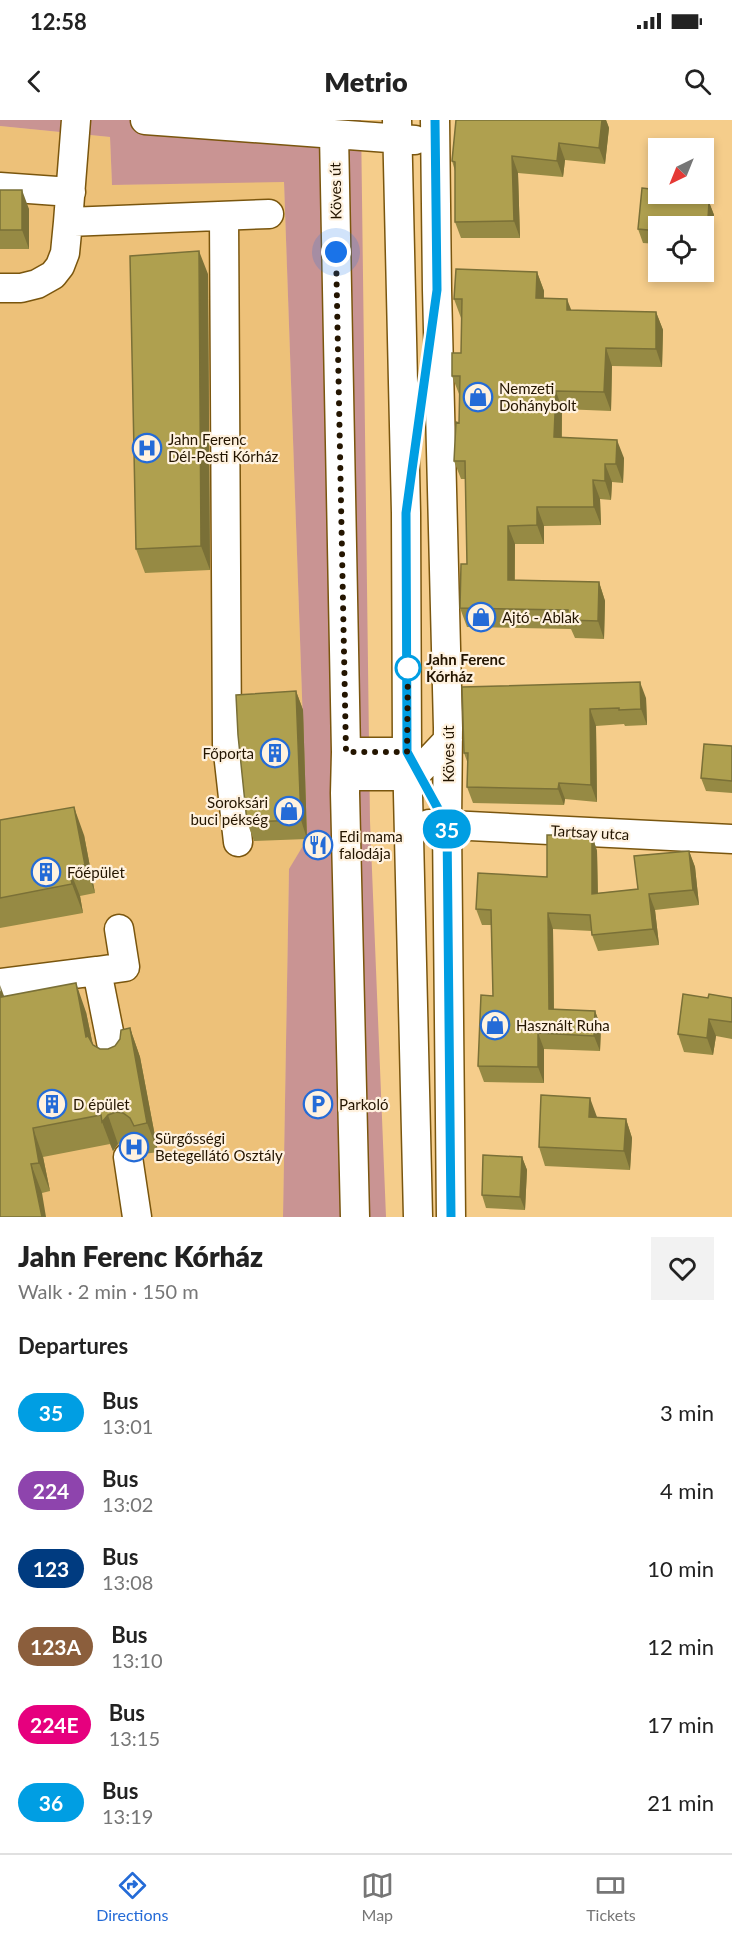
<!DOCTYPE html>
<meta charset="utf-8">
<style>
body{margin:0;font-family:Lato,sans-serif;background:#f2f2f2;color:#222;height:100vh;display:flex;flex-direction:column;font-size:22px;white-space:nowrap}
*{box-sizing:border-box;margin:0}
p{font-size:20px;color:#767676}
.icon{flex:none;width:33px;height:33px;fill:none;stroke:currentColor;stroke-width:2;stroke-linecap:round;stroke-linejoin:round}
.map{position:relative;height:1097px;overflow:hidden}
.details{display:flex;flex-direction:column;background:#fff;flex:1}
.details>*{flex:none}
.badge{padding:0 12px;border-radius:20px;font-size:21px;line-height:39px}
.needle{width:39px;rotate:223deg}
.fabs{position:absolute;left:648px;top:18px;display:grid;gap:12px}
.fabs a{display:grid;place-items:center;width:66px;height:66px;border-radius:0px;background:#fff;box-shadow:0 3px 9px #0003;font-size:30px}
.you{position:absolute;width:30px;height:30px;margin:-15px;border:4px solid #fff;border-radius:50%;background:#1a73e8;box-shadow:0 0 0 9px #1a73e833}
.map>.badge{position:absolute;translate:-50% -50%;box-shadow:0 0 0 3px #fff}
h2{padding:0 18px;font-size:22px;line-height:54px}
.round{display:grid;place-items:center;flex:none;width:63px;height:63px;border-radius:0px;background:#f2f2f2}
.overview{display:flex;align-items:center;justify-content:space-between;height:102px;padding:0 18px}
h1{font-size:28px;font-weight:800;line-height:45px}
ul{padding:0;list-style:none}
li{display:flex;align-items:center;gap:18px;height:78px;padding:0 18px}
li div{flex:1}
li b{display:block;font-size:22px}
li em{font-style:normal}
li .badge{min-width:66px;font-weight:700;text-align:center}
.status{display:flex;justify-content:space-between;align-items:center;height:42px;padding:0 30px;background:#fff;direction:ltr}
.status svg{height:16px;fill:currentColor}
header{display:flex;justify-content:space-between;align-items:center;height:78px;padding:0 18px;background:#fff;font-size:27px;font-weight:800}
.dock{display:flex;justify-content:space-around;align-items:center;height:84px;border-top:2px solid #e0e0e0;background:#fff;font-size:16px;color:#767676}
.dock a{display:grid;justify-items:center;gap:3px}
.dock .selected{color:#246bd7}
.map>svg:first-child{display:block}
.built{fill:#edc179}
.green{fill:#c99493}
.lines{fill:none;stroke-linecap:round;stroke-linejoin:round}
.minor-casing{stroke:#7a560e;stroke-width:31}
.minor{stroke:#fff;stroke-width:28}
.wall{fill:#968a44}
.shaded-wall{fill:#7a7037}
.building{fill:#afa04f;stroke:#7a7037;stroke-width:1.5}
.line-casing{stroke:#fff;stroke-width:14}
.line{stroke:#009ee3;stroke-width:9}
.walk{stroke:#241500;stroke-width:6;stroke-dasharray:0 10.8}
.stop-dot{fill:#fff;stroke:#009ee3;stroke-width:3}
.labels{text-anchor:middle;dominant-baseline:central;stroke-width:4.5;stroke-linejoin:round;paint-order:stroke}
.street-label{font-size:15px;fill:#241500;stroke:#fff2df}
.poi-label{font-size:15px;fill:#241500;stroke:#fff2df;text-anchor:start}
.stop-label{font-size:15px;font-weight:bold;fill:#241500;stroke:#fff2df;text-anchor:start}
</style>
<div class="status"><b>12:58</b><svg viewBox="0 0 49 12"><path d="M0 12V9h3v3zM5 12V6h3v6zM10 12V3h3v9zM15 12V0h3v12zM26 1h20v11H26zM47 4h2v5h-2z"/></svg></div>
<header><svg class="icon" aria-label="back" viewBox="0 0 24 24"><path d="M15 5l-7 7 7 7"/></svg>Metrio<svg class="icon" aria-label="search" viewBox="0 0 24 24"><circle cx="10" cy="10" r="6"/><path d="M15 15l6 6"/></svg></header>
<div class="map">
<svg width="732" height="1097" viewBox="0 0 732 1097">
<rect width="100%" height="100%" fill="#f5cd8b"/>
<path class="built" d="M0,6l110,11 2,48 172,-4 23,658 -18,31 -6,347h-283z"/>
<path class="green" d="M0,0h361l9,701 16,396h-103l6,-348 18,-30 -23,-657 -172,3 -2,-48 -110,-11z"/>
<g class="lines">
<g class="minor-casing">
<path id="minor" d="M145,0l270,20
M397,0l9,393 1,239 11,465
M435,0l2,170 11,438 -1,97 4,392
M334,14l12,618 -1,41 10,424
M0,67l71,5
M224,96l3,528 11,98
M68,102l201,-8
M0,168h21l16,-4 16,-9 7,-9 5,-13 3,-31 8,-102
M346,632h61
M346,656h62l10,-4 30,-32
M429,704l303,15
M97,851l28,-4 -6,-38
M0,863l97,-12 18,91
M128,1037l9,60"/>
</g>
<use href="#minor" class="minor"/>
</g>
<path class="wall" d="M456,0h150l3,8 -4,36 -40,-4 -2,17 -45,-4 2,65h-59l-6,-16v-51l-3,-10z
M0,70l29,19v40h-29z
M667,74h1l2,4 39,4 5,13 -2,34 -8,-1v-22h-46v18l-15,-1 -5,-14z
M537,152l7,19v7l27,12 85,2 7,18 -1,37 -50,-1 -1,45 -49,-2v28l62,21 -1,25 -11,-1 -1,18 -11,-1 1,26 -57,1v18h-29v37l84,1 6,19 -1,38 -29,-1 -4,-9 -104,-2 -7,-19 7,-44 -1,-85h-5l-7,-18 5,-38 1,-29h-1l-7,-18 9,-23v-35l-7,-19z
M208,154l2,296 -65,3 -9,-24z
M462,567l184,11 1,27 -22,1 -1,-2 -28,2 1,76 -32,-3 -1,6 -91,-2 -6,-16 1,-23 -4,-11z
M296,571l7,19 4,129 -53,2 -7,-19z
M732,626v47l-26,-2 -5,-13z
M0,700l84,15 11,58 -15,3 3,17 -83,15z
M592,715l5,16 1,42 40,-4 51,-38 6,16 4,38 -44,5 4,35 -61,6 -6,-16v-4l-39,-2 1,81 41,1 6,16 -1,24 -56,-2v34l-60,-1 -6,-16 15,-70 -2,-71h-9l-6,-16 71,-32z
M4,877l82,15 7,33 7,4h8l7,-3 15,-18 10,29 18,95 -14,2 -4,-8 -7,-4 -7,-1 -8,3 -5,7 -3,-7 -67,13 7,34 -8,2 -42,24z
M708,878h24v41l-16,-3 -3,19 -29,-3 -6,-18z
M597,997v1l29,1 6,19 -2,32 -85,-4 -6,-19z
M522,1037l5,13 -2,40 -39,-2 -4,-13z"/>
<path class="shaded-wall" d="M602,0h4l3,8 -4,36 -6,-16z
M559,23l6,17 -2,17 -6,-16z
M512,36l6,17 2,65 -6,-17z
M22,70l7,19v40l-7,-19z
M709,82l5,13 -2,34 -5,-14z
M199,131l9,23 2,296 -9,-24z
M537,152l7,19 -1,25 -7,-18z
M567,179l7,18 -7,-7z
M656,192l7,18 -1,37 -6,-18z
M606,228l6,18 -1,45 -7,-19z
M556,271l6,18 -1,47 -7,-19z
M617,320l7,18 -1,25 -7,-19z
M605,344l7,18 -1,18 -6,-19z
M593,360l7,19 1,26 -7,-18z
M537,387l7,19v18l-7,-19z
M508,406l7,18 -1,55 -6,-19z
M599,462l6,19 -1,38 -6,-18z
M640,562l6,16 1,27 -6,-16z
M296,571l7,19 4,129 -6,-19z
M590,589l6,17 1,76 -6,-17z
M559,663l6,16 -1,6 -6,-16z
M74,687l10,28 11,58 -10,-28z
M592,715l5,16 1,59 -6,-16z
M689,731l6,16 4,38 -6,-15z
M69,748l11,28 3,17 -11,-29z
M649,774l6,16 4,35 -6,-16z
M548,793l5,16 1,96 -5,-16z
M76,863l10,29 11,53 -11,-28z
M0,865l7,19 -6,-7z
M595,891l6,16 -1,24 -6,-15z
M709,899l7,17 -3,19 -6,-17z
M130,908l10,29 18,95 -11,-29z
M538,913l6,16v34l-6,-16z
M590,978l7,19 -1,19 -7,-19z
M108,995l10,29 -5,7 -11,-29z
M626,999l6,19 -2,32 -6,-19z
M33,1008l10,29 7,34 -11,-28z
M522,1037l5,13 -2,40 -5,-13z
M31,1044l11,29 4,24h-4z"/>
<path class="building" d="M456,0h146l-3,28 -40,-5 -2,18 -45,-5 2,65 -59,1v-60l-3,-1z
M642,68l16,2v4h9l-1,4 43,4 -2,33h-3v-9h-46v5l-20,-2z
M0,70h22v40h-22z
M199,131l2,295 -65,3 -6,-293z
M456,149l81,3 -1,26 31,1v11l89,2v37l-50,-1 -2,44 -48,-1 -2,46 63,3 -1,24h-11v17l-12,-1 1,27h-57v18l-29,1v54l91,2 -1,39 -30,-1v-10l-108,-2 1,-44h6l-2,-103h-11l2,-39 3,1 1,-47h-8v-23h9l1,-54h-8z
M640,562l1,27 -22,1v-2l-29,1 1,76 -32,-2 -1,6 -91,-2 1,-34h-4l-2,-66z
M296,571l5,129 -54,2 -9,-87 -2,-40z
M704,624l28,2v35l-31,-3z
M74,687l11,58 -16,3 3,16 -72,14v-78z
M547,715h45v59l46,-5 -4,-33 55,-5 4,39 -44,4 4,35 -61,6 -2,-20 -42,-2 1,96 46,2 -1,25 -56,-3v34l-60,-1 3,-71 12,1 -2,-86 -15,-1 2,-36 69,4z
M76,863l10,54 2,-1 5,9 7,4h8l7,-3 5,-7 1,-9 9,-2 17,95 -13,3 -4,-8 -7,-5 -7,-1 -8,3 -6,7 -1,-7 -68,13 6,35 -8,1 11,53h-42v-226l1,6z
M683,874l25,4 1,-4 23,4v24l-23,-3 -2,19 -29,-4z
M541,975l49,3 -1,19 37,2 -2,32 -85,-4z
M483,1035l39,2 -2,40 -38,-2z"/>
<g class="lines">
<g class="line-casing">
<path id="line" d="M435,0l2,170 -31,223 1,239 40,73 4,392"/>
</g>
<use href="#line" class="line"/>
<path class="walk" d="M336,132l10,500h61l1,-87v3"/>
</g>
<defs>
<g id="shop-ring" transform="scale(1.5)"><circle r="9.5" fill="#fff2df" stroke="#246bd7" stroke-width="1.5"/><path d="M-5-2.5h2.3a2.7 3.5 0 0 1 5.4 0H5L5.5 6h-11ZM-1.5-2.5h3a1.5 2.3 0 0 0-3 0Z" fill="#246bd7"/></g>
<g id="hospital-ring" transform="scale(1.5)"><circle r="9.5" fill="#fff2df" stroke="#246bd7" stroke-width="1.5"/><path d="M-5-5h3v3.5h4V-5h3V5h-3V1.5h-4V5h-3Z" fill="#246bd7"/></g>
<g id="building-ring" transform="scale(1.5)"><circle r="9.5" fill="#fff2df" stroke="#246bd7" stroke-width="1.5"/><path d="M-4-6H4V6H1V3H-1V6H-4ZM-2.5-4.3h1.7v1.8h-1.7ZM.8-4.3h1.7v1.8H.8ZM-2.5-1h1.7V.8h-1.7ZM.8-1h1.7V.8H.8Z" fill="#246bd7"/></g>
<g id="restaurant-ring" transform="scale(1.5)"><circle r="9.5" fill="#fff2df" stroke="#246bd7" stroke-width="1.5"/><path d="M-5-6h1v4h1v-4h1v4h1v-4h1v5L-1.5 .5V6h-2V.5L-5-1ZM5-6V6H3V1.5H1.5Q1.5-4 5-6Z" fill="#246bd7"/></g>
<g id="parking-ring" transform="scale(1.5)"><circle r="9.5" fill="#fff2df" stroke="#246bd7" stroke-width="1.5"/><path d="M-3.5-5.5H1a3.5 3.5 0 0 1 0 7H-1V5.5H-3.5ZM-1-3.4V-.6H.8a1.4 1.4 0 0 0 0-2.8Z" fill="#246bd7"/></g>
</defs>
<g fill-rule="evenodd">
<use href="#shop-ring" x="478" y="277"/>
<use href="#hospital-ring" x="147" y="328"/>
<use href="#shop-ring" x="481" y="497"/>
<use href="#building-ring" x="275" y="633"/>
<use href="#shop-ring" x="289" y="691"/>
<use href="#restaurant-ring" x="318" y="725"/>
<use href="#building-ring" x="46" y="752"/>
<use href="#shop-ring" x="495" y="905"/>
<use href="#building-ring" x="52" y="984"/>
<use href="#parking-ring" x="318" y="984"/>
<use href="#hospital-ring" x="134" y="1027"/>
</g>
<circle class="stop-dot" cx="408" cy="548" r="12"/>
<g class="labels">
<g class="street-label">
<text transform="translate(335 71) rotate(-91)">Köves út</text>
<text transform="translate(448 634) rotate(-90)">Köves út</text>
<text transform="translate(590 712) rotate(3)">Tartsay utca</text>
</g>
<g class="poi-label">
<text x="499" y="268">Nemzeti<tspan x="499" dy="17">Dohánybolt</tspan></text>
<text x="168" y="319">Jahn Ferenc<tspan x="168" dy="17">Dél-Pesti Kórház</tspan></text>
<text x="502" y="497">Ajtó - Ablak</text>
<text x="254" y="633" text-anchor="end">Főporta</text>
<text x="268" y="682" text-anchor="end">Soroksári<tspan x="268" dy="17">buci pékség</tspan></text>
<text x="339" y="716">Edi mama<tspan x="339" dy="17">falodája</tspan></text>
<text x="67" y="752">Főépület</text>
<text x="516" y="905">Használt Ruha</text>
<text x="73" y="984">D épület</text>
<text x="339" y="984">Parkoló</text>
<text x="155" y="1018">Sürgősségi<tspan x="155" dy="17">Betegellátó Osztály</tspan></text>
</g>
<g class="stop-label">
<text x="426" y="539">Jahn Ferenc<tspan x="426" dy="17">Kórház</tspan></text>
</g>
</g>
</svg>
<div class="fabs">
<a><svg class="needle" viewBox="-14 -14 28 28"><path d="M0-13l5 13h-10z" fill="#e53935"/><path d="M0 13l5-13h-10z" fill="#767676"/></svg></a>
<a><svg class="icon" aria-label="locate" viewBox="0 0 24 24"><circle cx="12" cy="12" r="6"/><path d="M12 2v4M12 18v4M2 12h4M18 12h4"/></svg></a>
</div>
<div class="you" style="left:336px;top:132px"></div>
<b class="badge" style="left:447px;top:709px;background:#009ee3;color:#fff">35</b>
</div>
<section class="details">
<div class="overview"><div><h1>Jahn Ferenc Kórház</h1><p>Walk · 2 min · 150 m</p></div><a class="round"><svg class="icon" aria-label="heart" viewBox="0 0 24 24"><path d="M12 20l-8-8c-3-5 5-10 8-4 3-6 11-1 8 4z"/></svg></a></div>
<h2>Departures</h2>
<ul>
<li><span class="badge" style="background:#009ee3;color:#fff">35</span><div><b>Bus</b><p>13:01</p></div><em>3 min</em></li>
<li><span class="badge" style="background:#8e44ad;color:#fff">224</span><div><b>Bus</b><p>13:02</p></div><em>4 min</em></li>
<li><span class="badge" style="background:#003b80;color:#fff">123</span><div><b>Bus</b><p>13:08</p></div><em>10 min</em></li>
<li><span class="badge" style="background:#8b5e3c;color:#fff">123A</span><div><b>Bus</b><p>13:10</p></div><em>12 min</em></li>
<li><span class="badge" style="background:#e6007e;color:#fff">224E</span><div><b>Bus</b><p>13:15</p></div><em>17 min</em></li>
<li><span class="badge" style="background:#009ee3;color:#fff">36</span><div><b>Bus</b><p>13:19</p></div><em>21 min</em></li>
</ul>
</section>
<nav class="dock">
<a class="selected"><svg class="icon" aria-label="directions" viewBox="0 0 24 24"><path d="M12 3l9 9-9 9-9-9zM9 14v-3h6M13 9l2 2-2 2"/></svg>Directions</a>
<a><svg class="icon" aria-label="map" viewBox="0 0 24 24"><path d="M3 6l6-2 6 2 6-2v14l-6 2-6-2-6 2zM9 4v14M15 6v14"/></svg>Map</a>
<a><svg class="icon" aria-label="tickets" viewBox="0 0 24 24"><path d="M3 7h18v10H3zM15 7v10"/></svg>Tickets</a>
</nav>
